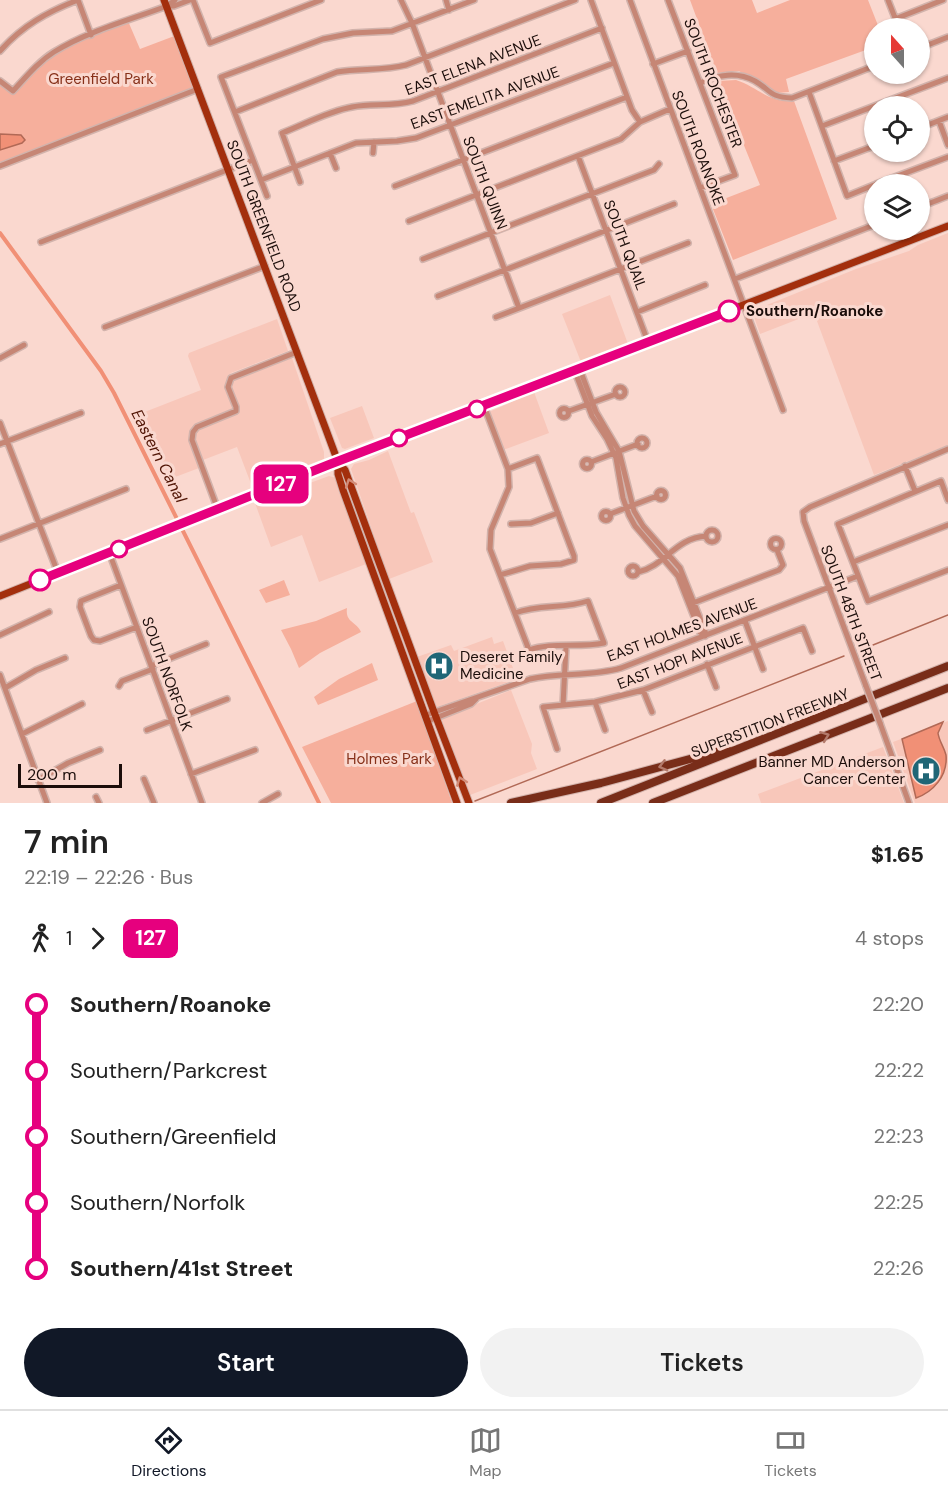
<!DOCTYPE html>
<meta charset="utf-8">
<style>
body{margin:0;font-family:"DM Sans",sans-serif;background:#f2f2f2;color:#222;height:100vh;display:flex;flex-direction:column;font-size:22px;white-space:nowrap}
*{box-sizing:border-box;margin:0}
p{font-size:20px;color:#767676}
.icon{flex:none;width:33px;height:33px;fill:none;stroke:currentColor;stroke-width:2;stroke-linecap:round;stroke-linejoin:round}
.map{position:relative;height:803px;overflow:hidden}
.side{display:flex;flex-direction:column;background:#fff;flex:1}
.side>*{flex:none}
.badge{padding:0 12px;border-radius:9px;font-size:21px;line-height:39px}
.needle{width:39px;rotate:339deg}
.fabs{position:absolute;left:864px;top:18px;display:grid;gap:12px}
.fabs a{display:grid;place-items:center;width:66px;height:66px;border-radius:50%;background:#fff;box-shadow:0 2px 4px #0004;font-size:30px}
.scale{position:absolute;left:18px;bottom:15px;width:104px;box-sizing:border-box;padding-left:6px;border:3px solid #1b0d0a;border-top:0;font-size:16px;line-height:21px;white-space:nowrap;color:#1b0d0a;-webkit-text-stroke:4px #fad8cf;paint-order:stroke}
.map>.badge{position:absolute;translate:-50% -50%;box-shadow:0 0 0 3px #fff}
.legs{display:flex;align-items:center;gap:9px;height:66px;padding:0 24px;font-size:20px}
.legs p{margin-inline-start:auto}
.summary{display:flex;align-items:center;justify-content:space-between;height:102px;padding:0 24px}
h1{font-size:33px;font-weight:600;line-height:45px}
.button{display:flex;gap:12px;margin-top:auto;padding:12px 24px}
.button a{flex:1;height:69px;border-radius:36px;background:#111827;color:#fff;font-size:24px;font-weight:600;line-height:69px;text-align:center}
.button a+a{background:#f2f2f2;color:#222}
ul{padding:0 24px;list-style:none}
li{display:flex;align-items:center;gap:21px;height:66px;font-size:22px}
li i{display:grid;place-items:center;width:9px;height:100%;margin:0 8px;background:currentColor}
li i::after{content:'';width:15px;height:15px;margin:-8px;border:4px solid;border-radius:50%;background:#fff}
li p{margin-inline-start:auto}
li:first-child i{background:linear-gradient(#0000 50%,currentColor 0)}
li:last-child i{background:linear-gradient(currentColor 50%,#0000 0)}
.dock{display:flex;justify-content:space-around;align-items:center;height:84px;border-top:2px solid #e0e0e0;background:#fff;font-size:16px;color:#767676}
.dock a{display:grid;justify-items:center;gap:3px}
.dock .selected{color:#111827}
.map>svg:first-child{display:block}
.built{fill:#f8c7ba}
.green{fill:#f6af9c}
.water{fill:#f19076;stroke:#b16956;stroke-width:1.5}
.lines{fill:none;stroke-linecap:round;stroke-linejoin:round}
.stream{stroke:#b16956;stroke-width:1.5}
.canal{stroke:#f19076;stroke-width:4}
.minor-casing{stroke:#d2b3ac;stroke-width:8}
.major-casing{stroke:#d2b3ac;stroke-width:9}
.highway-casing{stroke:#d2b3ac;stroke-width:10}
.minor{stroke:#c68675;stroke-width:5}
.major{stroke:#a32f0d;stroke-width:7}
.highway{stroke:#792d19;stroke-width:8}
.minor-bridge-casing{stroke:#d2b3ac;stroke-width:8;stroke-linecap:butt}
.minor-bridge{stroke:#c68675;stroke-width:5}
.oneway{stroke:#d38c78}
.oneway2{stroke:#b37a6b}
.line-1-casing{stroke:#fff;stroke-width:14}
.line-1{stroke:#e6007e;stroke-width:9}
.stop-1-dot{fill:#fff;stroke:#e6007e;stroke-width:3}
.labels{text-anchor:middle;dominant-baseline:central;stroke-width:6;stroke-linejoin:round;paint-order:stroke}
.street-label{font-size:15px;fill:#1b0d0a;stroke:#fad8cf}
.park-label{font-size:15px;fill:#873019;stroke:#fad8cf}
.stop-label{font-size:15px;font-weight:bold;fill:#1b0d0a;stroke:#fad8cf;text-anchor:start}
.poi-label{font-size:15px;fill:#1b0d0a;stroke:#fad8cf;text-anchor:start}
.water-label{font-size:16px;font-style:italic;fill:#501404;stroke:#fad8cf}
</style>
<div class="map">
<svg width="948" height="803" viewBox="0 0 948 803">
<rect width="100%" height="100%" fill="#fad8cf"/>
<path class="built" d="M948,233v212l-74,30 -60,-162 -54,21 -8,-23 104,-42 53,-18 9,-6z
M610,295l18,49 -47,18 -19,-48z
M277,319l11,32 -57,22 -4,5 -2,9 7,18 5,-2 -6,-17 1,-6 60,-22 32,94v7l-33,12 -38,18 -16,-42 -34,13 -4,8 -29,11 -33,-64 64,-25 -13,-34 1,-3z
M534,392l15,41 -46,17 -14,-38z
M362,406l12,32 -29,11 -3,-1 -12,-30z
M388,451l23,62 3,-1 19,50 -44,17 -38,-110 3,-5 15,-4z
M329,476l7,2 2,12 15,35 13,39 -47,18 -17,-47 -31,12 -16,-44z
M492,637l2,7 9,-3 14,38 -80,28 -20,-50 34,-12 3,6z
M511,690l21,54 -1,9 6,16 -67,26 -28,-75 2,-3z
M948,721v82h-33l-22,-61z
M883,747l21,56h-143l-3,-9z"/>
<path class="green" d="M690,0h62l5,13 33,-13h78l11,28h-5v19l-88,32 3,13 -13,1 -37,-22 -22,2z
M128,21l12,28 37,-14 21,54 -198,77v-86l14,11 18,-20 34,-25z
M736,80c22,7 32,23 58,21l43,118 -104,41 -22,-56 49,-19 -42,-104z
M284,580l6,15 -24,8 -7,-13z
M347,608c-2,15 9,13 14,24l-41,21 -21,15 -8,-19 -10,-19 35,-9z
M372,663l6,17 -60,25 -4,-8 25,-18z
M417,701l35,102h-121l-29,-56z"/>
<path class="water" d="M0,134l21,1 4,5 -3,3 -22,7z
M943,722l-5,11c1,8 6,14 8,22 2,21 -13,37 -30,43l-14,-59z"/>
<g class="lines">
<path class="stream" d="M863,649l85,-34
M475,801l369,-145"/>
<path class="canal" d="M0,233l101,138 13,22 205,410"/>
<g class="minor-casing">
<path id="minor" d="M78,0l13,35
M193,0l17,43 111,-43
M401,0l11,23 107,285
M446,0l3,10
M591,0l41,110 8,12
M630,0l153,410
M668,0l67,175 -35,13
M888,0l11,28
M167,6h7l16,-6
M895,19l48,-19
M920,48l28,-11
M0,51c22,-25 47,-39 78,-51
M653,64l35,-13
M0,81l13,10c13,-14 25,-29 41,-39 34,-21 76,-32 113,-46l8,-6
M700,83c19,-8 36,-12 55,-2 17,10 14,16 37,17l82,-32
M809,92l38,104 27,-11
M235,112l102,-40c23,-4 46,-1 69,-7l169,-65
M939,121l9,24
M822,126l126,-48
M920,128l28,-11
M330,153l6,15
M373,153l1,-11
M578,156l70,186
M834,161l40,-15
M0,166l198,-77
M261,180l95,-37 41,-2 19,-3 198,-75
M300,182l-18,-49c23,-9 47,-22 70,-26 21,-4 39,0 61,-6l189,-73
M876,184l72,-27
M395,186l232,-89
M267,196l-46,-119 102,-38 30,-6 39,-2 82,-31
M920,207l28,-11
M409,221l212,-82 19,-17 30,-13
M41,242l212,-82
M423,259l231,-89 5,-6
M735,279l139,-54
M438,296l236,-92
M637,312l68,-27
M496,317l192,-74
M105,327l160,-61
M0,358l24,-13
M577,370l5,5 14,37 23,39 15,60 9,15 37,42 25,63v5
M577,370v7l15,39 15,23 9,19 7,40 6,17 6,11 43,50 22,56 5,4
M615 392a5 5 0 1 1 10 0a5 5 0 1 1-10 0Z
M484,406l24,63 1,18 -18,43 -1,19 39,101c22,-8 50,-2 75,-7l-16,-42c-24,8 -49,3 -73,12
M559.5 413a4.5 4.5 0 1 1 9 0a4.5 4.5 0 1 1-9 0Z
M569,411l47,-17
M0,423l58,150
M637 443a5 5 0 1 1 10 0a5 5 0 1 1-10 0Z
M0,444l81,-31
M582.5 464a4.5 4.5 0 1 1 9 0a4.5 4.5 0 1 1-9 0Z
M591,462l47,-18
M905,466l10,25
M656.5 495a4.5 4.5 0 1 1 9 0a4.5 4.5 0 1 1-9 0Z
M948,500l-7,-19 -103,43 30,77 80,-31
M218,510l-26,-70 1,-8 4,-5 39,-16v-4l-8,-20 3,-9 66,-26
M601.5 516a4.5 4.5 0 1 1 9 0a4.5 4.5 0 1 1-9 0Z
M610,514l47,-18
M511,524l20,-1 27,-10
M706 536a6 6 0 1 1 12 0a6 6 0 1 1-12 0Z
M770.5 544a5.5 5.5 0 1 1 11 0a5.5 5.5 0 1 1-11 0Z
M0,539l126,-50
M109,552l93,251
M853,562l95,-37
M628 571a5 5 0 1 1 10 0a5 5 0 1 1-10 0Z
M638,572c27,-6 37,-34 68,-36
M500,575l30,-9 31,-2 13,-4v-4l-37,-98 -29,11
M121,585l-40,16 -1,6 11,29 3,4 6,1 37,-14
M693,603l86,-33 4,-5 -6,-15
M745,621l18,48
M0,635l49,-23
M707,664l9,23
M151,666l55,-22
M0,675l47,128
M119,686l3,-5 31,-12
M866,686l-62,-165 -1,-9 7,-5 138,-58
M5,688l31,-18 29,-12
M643,690l9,22
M595,702l10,28
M563,705l3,-58
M426,715l104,-36c30,-7 61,-2 91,-11l237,-92
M428,721l43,-17 5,-5
M880,723l29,80
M147,730l80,-31
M22,734l60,-30
M557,749l-14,-42 52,-5 48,-12 160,-62 9,23
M191,774l64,-24
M144,779l10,24
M38,780l30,-17 32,-13
M96,797l3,6
M262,803l16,-9"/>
</g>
<g class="major-casing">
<path id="major" d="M164,0l161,427 13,35v12l5,16 114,313
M338,462l7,8 89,242 35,91
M0,596l328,-131 620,-239"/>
</g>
<g class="highway-casing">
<path id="highway" d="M511,803l90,-20 126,-34
M601,803l347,-137
M653,803l295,-115"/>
</g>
<use href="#minor" class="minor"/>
<use href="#major" class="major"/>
<use href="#highway" class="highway"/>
<g class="minor-bridge-casing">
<path id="minor-bridge" d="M866,686l14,37"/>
</g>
<use href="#minor-bridge" class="minor-bridge"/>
</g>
<defs><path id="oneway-chevron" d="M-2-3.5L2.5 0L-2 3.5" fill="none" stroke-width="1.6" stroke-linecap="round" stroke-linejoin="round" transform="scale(1.5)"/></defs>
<g class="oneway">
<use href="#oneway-chevron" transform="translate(350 483) rotate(-110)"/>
<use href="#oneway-chevron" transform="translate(461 781) rotate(-111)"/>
</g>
<g class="oneway2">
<use href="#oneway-chevron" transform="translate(825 736) rotate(-21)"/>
<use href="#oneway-chevron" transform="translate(663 766) rotate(165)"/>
</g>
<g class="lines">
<g class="line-1-casing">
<path id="line-1" d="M40,580l288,-115 401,-154"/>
</g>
<use href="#line-1" class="line-1"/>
</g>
<defs>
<g id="hospital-disc" transform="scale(1.5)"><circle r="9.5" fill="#206676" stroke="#fad8cf"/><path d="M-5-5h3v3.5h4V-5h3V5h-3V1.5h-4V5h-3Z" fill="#fff"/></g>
</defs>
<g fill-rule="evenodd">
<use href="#hospital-disc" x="439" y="666"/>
<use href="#hospital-disc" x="926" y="771"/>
</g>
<g class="stop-1-dot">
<circle cx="729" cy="311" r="10"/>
<circle cx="477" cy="409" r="8"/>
<circle cx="399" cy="438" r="8"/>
<circle cx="119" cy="549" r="8"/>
<circle cx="40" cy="580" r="10"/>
</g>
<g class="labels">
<g class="street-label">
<text transform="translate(473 65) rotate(-21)">EAST ELENA AVENUE</text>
<text transform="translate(713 83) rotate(69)">SOUTH ROCHESTER</text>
<text transform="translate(485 98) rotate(-20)">EAST EMELITA AVENUE</text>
<text transform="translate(698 148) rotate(69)">SOUTH ROANOKE</text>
<text transform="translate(485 183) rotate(69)">SOUTH QUINN</text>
<text transform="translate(264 226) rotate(69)">SOUTH GREENFIELD ROAD</text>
<text transform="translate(625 245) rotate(69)">SOUTH QUAIL</text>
<text transform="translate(851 613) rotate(69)">SOUTH 48TH STREET</text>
<text transform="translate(682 630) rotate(-20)">EAST HOLMES AVENUE</text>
<text transform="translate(680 661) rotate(-21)">EAST HOPI AVENUE</text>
<text transform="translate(167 674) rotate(70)">SOUTH NORFOLK</text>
<text transform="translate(770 723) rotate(-21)">SUPERSTITION FREEWAY</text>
</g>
<g class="park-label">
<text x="101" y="79">Greenfield Park</text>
<text x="389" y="759">Holmes Park</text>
</g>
<g class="stop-label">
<text x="746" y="311">Southern/Roanoke</text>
</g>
<g class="poi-label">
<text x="460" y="657">Deseret Family<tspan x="460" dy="17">Medicine</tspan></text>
<text x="905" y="762" text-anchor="end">Banner MD Anderson<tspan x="905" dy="17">Cancer Center</tspan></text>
</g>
<g class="water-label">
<text transform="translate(159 456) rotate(63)">Eastern Canal</text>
</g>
</g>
</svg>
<div class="fabs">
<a><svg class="needle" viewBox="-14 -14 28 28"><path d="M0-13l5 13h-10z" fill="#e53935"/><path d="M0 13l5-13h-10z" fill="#767676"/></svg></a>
<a><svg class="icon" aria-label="locate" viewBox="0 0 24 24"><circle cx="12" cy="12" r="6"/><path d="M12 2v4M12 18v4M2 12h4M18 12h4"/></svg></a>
<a><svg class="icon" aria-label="layers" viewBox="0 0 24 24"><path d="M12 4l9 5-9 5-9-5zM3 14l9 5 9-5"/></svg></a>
</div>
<div class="scale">200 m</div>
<b class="badge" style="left:281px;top:484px;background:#e6007e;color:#fff">127</b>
</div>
<section class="side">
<div class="summary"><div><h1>7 min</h1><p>22:19 – 22:26 · Bus</p></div><b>$1.65</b></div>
<div class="legs"><svg class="icon" aria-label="walk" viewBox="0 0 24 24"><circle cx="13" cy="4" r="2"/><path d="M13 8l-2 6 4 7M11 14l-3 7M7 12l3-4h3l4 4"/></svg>1<svg class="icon" aria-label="forward" viewBox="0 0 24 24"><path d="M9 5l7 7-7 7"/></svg><b class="badge" style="background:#e6007e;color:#fff">127</b><p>4 stops</p></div>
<ul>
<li><i style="color:#e6007e"></i><b>Southern/Roanoke</b><p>22:20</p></li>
<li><i style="color:#e6007e"></i><span>Southern/Parkcrest</span><p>22:22</p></li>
<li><i style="color:#e6007e"></i><span>Southern/Greenfield</span><p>22:23</p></li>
<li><i style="color:#e6007e"></i><span>Southern/Norfolk</span><p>22:25</p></li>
<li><i style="color:#e6007e"></i><b>Southern/41st Street</b><p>22:26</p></li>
</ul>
<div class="button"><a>Start</a><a>Tickets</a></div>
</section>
<nav class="dock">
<a class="selected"><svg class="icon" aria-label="directions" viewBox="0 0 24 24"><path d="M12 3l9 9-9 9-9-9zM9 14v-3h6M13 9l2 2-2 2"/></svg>Directions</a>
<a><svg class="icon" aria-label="map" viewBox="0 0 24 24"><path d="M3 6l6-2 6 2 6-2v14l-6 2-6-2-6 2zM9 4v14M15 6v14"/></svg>Map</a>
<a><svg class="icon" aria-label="tickets" viewBox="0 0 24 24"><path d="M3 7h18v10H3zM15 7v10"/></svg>Tickets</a>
</nav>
